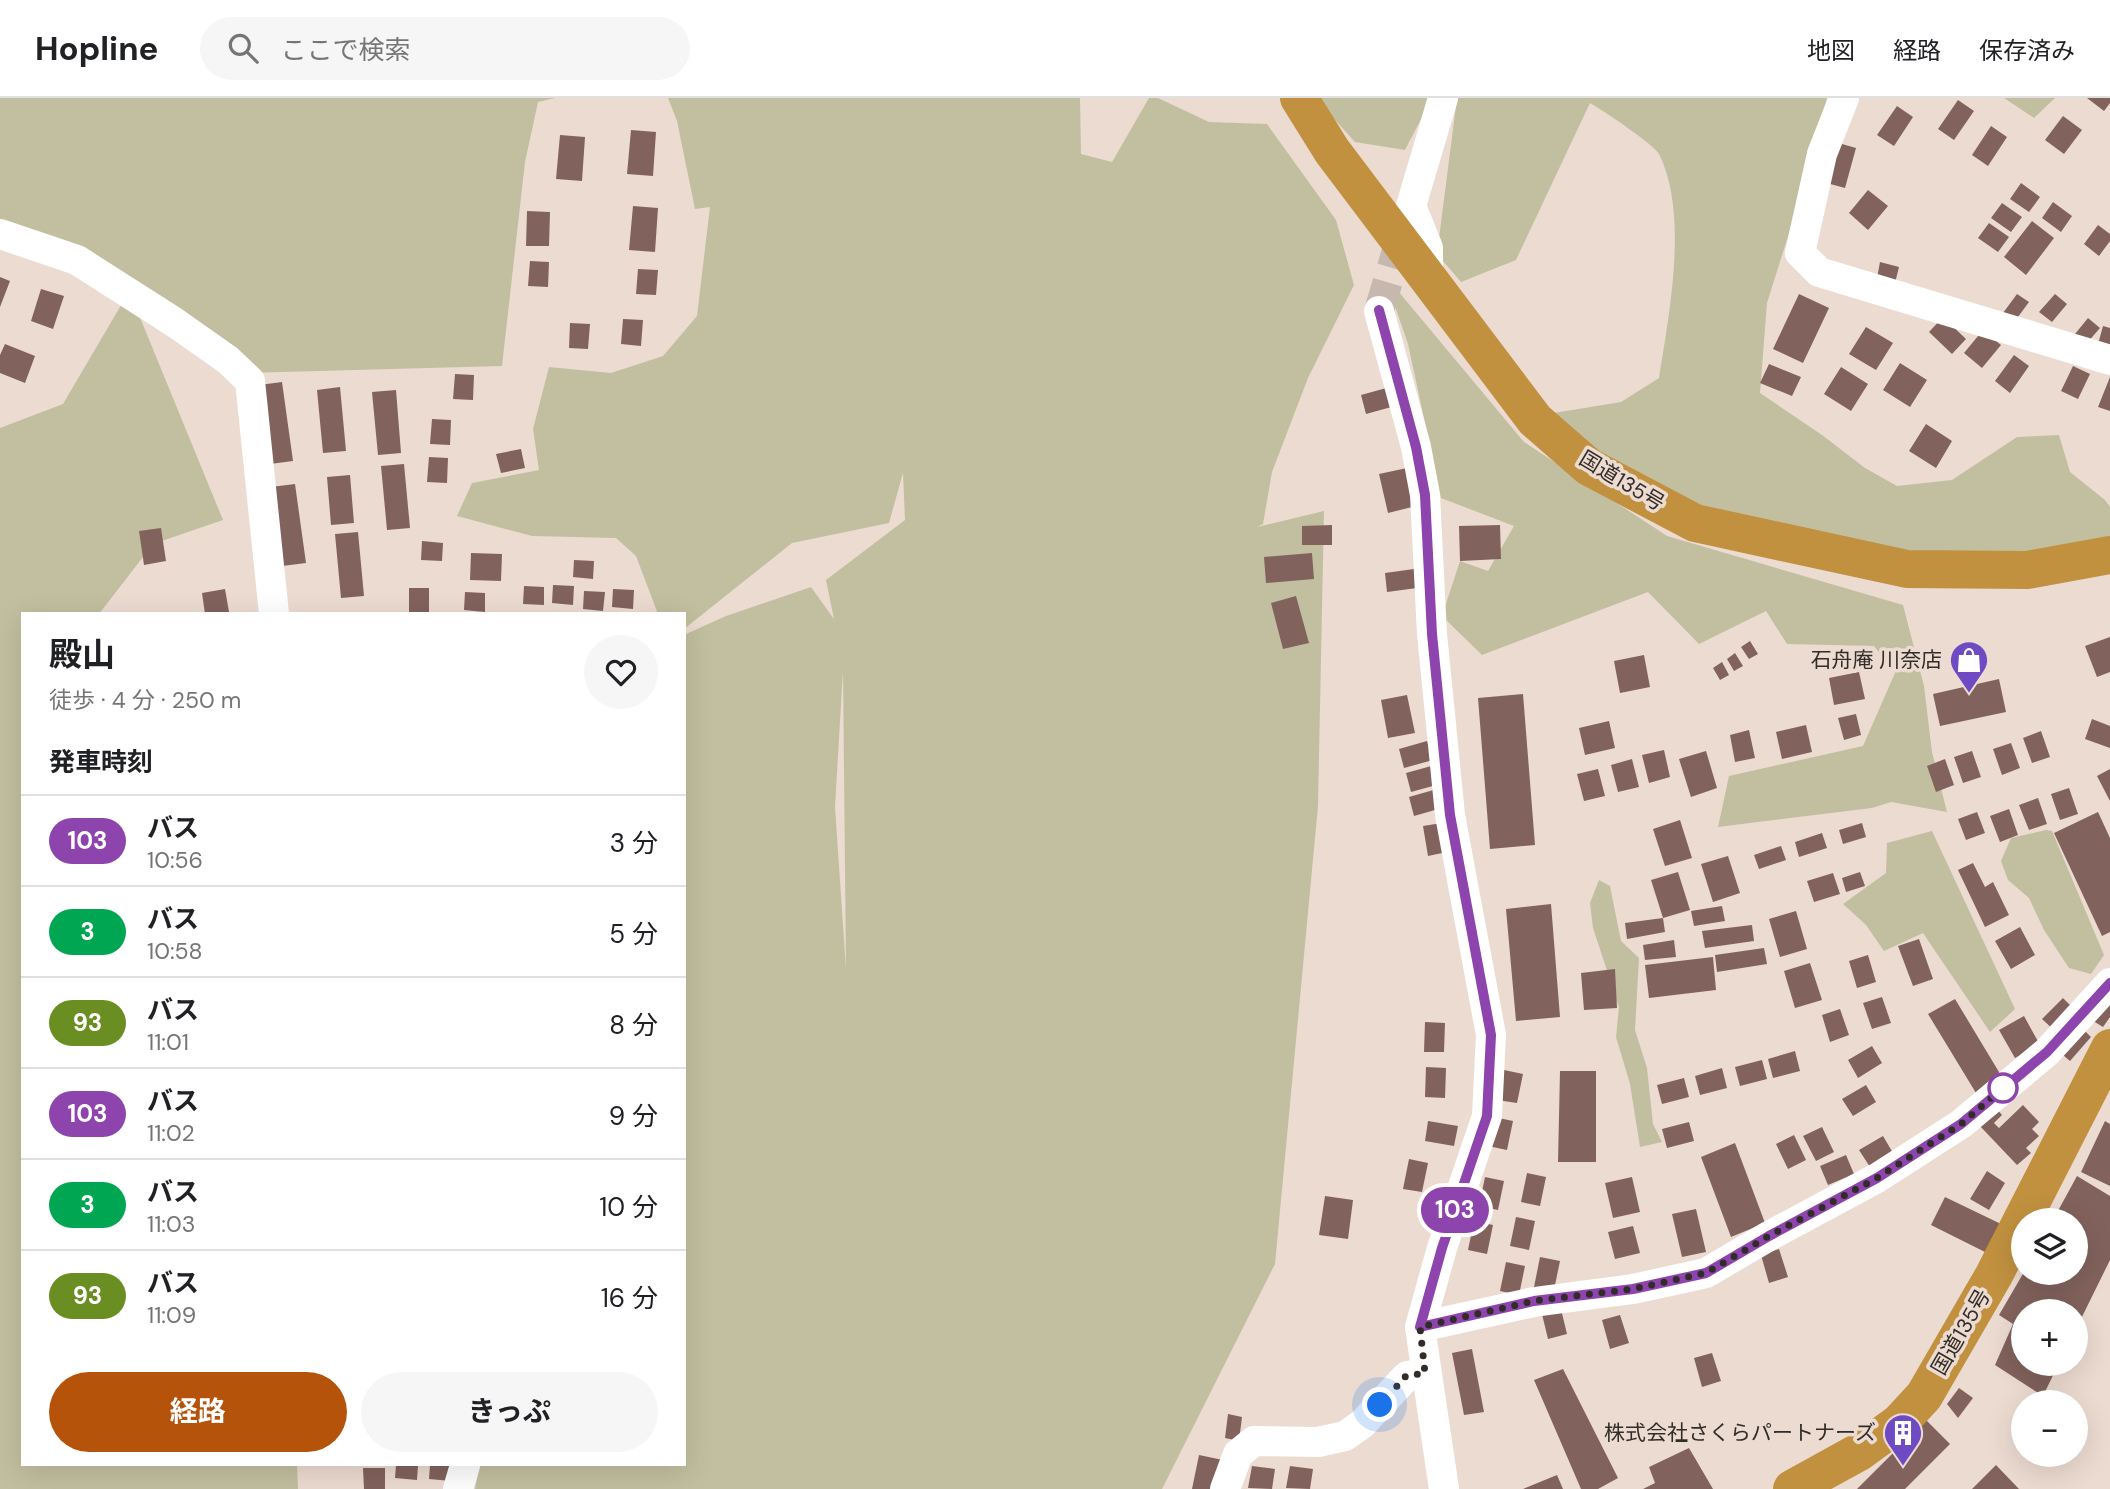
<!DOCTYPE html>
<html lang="ja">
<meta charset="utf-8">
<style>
body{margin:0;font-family:"DM Sans","Noto Sans JP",sans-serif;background:#f6f6f6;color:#202124;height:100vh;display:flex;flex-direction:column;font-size:26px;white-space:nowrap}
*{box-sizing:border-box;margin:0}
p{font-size:23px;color:#757577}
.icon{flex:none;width:38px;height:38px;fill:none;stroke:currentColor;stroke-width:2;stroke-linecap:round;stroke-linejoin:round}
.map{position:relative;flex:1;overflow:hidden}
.panel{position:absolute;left:21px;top:514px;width:665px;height:854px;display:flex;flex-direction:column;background:#fff;border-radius:0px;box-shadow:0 7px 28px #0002}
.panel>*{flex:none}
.badge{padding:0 14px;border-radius:23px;font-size:24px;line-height:46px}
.buttons{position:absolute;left:2011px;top:1110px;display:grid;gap:14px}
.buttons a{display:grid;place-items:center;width:77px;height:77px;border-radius:50%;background:#fff;box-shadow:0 7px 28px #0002;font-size:35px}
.you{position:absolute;width:35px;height:35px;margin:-18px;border:5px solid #fff;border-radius:50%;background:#1a73e8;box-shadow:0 0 0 10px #1a73e833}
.map>.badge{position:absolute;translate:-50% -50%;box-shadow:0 0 0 4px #fff}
h2{padding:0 28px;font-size:26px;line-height:63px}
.round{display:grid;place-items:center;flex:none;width:74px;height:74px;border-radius:37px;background:#f6f6f6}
.overview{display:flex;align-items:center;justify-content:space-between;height:119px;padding:0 28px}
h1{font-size:33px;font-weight:700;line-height:52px}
.cta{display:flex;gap:14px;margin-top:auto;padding:14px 28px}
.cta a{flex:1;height:80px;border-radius:42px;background:#b45309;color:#fff;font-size:28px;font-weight:700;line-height:80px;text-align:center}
.cta a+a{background:#f6f6f6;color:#202124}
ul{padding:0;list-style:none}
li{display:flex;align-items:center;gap:21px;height:91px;padding:0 28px;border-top:2px solid #e0e0e0}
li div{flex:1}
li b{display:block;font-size:26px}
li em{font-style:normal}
li .badge{min-width:77px;font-weight:700;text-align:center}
header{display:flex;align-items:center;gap:42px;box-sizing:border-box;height:98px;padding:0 35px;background:#fff;border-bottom:2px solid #e0e0e0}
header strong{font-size:33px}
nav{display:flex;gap:38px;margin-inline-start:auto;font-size:24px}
.search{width:490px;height:63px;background:#f6f6f6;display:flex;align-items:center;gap:18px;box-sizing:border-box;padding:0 24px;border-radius:38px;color:#757577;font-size:26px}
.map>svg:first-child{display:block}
.green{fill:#c2bfa0;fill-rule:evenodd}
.building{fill:#82625d}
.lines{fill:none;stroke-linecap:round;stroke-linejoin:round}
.minor-tunnel{stroke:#c7b8af;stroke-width:30;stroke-dasharray:30 15;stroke-linecap:butt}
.minor{stroke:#fff;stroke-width:30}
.highway{stroke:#c1913f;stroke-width:38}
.line-casing{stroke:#fff;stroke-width:16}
.line{stroke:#8e44ad;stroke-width:10}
.walk{stroke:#322c28;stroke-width:7;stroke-dasharray:0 12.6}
.stop-dot{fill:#fff;stroke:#8e44ad;stroke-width:3.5}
.labels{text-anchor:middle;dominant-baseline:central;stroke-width:7;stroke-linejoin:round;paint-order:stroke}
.street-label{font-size:21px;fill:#322c28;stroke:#ecdbd1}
.poi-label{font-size:21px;fill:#322c28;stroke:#ecdbd1;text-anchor:end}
</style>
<header>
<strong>Hopline</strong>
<div class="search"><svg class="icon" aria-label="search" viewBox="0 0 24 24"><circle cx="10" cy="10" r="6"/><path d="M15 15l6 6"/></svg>ここで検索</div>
<nav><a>地図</a><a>経路</a><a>保存済み</a></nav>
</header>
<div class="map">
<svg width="2110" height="1391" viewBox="0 0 2110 1391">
<rect width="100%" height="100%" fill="#ecdbd1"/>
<path class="green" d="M0,0h555l-17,4 -13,60 -23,204 -261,7 -109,-75 91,222 -70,24 -54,70h-76v851h274l1,24h-298v-1061l63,-24 64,-109 -127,-62z
M668,0h412l1,56 31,8 37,-64h9l51,24 58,2 69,96 18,65 -46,93 -36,94 -9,52 -6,3 67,-16 -6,295 -43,458 -113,225h-687l5,-24h204v-830l42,-19 85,-29 23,32 -8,-39 79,-60 -2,-47 -14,50 -97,20 -108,86v-15h-26l-22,-58 -20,-18 -84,-2 -75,-20 15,-33 67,-13 -6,-41 16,-62 62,6 52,-17 34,-40 13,-109 -15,2 -18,-88zM843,573l3,297v1l-11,-162z
M1315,0h117l-27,52 -50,-8z
M1457,0h370l-26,97 -34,108 -7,90 62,42 43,33 32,18 55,-6 65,-43 42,-2 11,37 35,28 5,7v37l-89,19 -301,-34 -161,-88 -11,-27 73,-12 38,-24c10,-64 30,-164 0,-224 -4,-9 -58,-45 -69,-51l-74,157 -55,22 -24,-28z
M2004,0h51l-21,20z
M1387,185l11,8 126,151 143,94 236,69 21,81 8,66 15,60 -56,-10 -19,6 -154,19 11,-51 134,-30 32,-73 -21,-27 -87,-2 -21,-33 -67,33 -51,-52 -166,63 -40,-39 18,-55 28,10 26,-45 -73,-28 -33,-154z
M2046,732l6,1 52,124 -13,19 -22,-6 -25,-38 -15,-32 -21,-18 -7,-19 10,-23z
M1932,733l83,178 -25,23 -67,-99 -39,18 -18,-26 -23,-21 43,-31 1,-30z
M1599,782l11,6 11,55 18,17 -4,72 12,38 6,56 9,18 -22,5 -10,-63 -14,-47 3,-30 -26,-79 -3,-25z"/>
<path class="building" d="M2087,0h23v5l-6,8z
M1958,2l16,11 -20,29 -16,-11z
M1897,8l16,11 -19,29 -17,-11z
M2063,18l19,14 -18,24 -19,-14z
M1991,28l16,11 -19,29 -16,-11z
M631,32l25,2 -3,44 -26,-2z
M560,37l25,2 -3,44 -26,-2z
M1835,44l21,6 -11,40 -22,-6z
M2021,85l19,14 -11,15 -19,-13z
M1868,92l20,16 -20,24 -19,-17z
M2053,104l19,14 -11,16 -19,-14z
M2002,105l20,14 -11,15 -20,-14z
M633,108l25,2 -3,44 -26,-2z
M527,113l23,1 -1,34h-23z
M2032,123l22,17 -28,37 -22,-18z
M1989,125l20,14 -11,15 -20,-14z
M2098,127l12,9v7l-11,15 -15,-12z
M530,163l19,1 -1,25 -20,-1z
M1880,164l19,5 -4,16 -18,-5z
M638,171l20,1 -2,25 -20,-1z
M0,179l10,4 -10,26z
M41,191l23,7 -11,33 -22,-8z
M1799,196l30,14 -26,55 -30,-14z
M2017,196l12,8 -14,19 -12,-8z
M2055,196l12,10 -15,18 -13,-10z
M1943,219l23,22 -14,15 -23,-22z
M2088,220l12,10 -13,15 -12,-9z
M623,221l20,1 -2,26 -20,-2z
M570,225l20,1 -2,25 -19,-1z
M2103,228l7,2v23l-13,-3z
M1866,229l27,16 -17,27 -27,-16z
M1983,232l18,15 -19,23 -18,-15z
M5,246l30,12 -10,27 -25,-10v-18z
M2014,257l15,11 -19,27 -15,-12z
M1900,265l27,17 -17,27 -27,-17z
M1769,266l32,13 -9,19 -32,-13z
M2073,268l17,8 -12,25 -17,-8z
M1841,269l27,17 -17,27 -27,-17z
M455,276l19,1 -1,25 -20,-1z
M2110,279v34l-12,-4z
M282,284l11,79 -23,3 -11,-79z
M340,289l6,64 -23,2 -6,-63z
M1390,289l5,19 -29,8 -5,-19z
M396,292l5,63 -23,2 -6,-63z
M432,321l19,1 -1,25 -20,-1z
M1926,326l26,17 -16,27 -27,-17z
M521,351l4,19 -24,5 -5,-19z
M429,359l19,1 -1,25 -20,-1z
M404,366l6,64 -23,2 -6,-64z
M1407,370l9,38 -28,7 -9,-39z
M350,377l4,48 -23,2 -4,-48z
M295,386l11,79 -24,3 -11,-79z
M1332,427v20h-30v-19z
M1500,427l1,34 -41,2 -1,-35z
M161,430l5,33 -22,4 -5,-34z
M358,434l6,64 -23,2 -6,-64z
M422,443l21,2 -1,18 -21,-1z
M471,455l31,1 -1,27 -31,-1z
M1312,455l2,26 -48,4 -2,-26z
M574,462l20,1 -1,18 -20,-2z
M1414,471l3,19 -30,4 -2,-19z
M553,487l21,1 -1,19 -21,-2z
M524,488l20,1v18l-21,-1z
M409,490h20v26h-20z
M225,491l4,23 -24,2 -3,-21z
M613,491l21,1 -1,19 -21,-2z
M584,493l21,1 -2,19 -20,-2z
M465,494l20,1v19l-21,-2z
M1296,498l13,47 -26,6 -12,-46z
M2110,539v35l-13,5 -12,-31z
M1750,543l8,13 -9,5 -8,-12z
M1735,555l8,13 -9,5 -7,-12z
M1644,557l6,32 -30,6 -6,-32z
M1722,564l7,13 -9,5 -7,-12z
M1859,574l6,27 -31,6 -5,-27z
M1999,581l7,33 -66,14 -7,-32z
M1523,596l12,151 -45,4 -12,-151z
M1407,597l8,38 -27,5 -7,-38z
M1856,616l5,21 -17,5 -6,-22z
M2092,621l18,7v22l-25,-9z
M1609,623l6,27 -30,7 -6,-27z
M1806,627l6,27 -30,7 -6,-27z
M1749,632l6,28 -20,4 -5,-27z
M2041,633l9,26 -18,6 -9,-25z
M1427,643l6,19 -29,8 -5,-19z
M2011,645l9,25 -18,7 -9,-26z
M1664,652l6,27 -21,6 -7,-28z
M1706,653l11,37 -26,9 -12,-38z
M1972,653l9,26 -18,6 -9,-26z
M1632,661l7,28 -21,5 -7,-27z
M1945,661l9,26 -18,7 -9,-26z
M1435,667l5,19 -29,8 -5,-19z
M1598,671l7,27 -21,5 -7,-27z
M2110,671v32l-13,-25z
M2069,690l9,26 -18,6 -9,-26z
M1437,691l5,19 -28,8 -5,-19z
M2038,700l9,26 -18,6 -10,-25z
M2009,711l9,26 -18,7 -10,-26z
M1977,714l8,21 -19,7 -8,-21z
M2098,714l12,26v94l-8,4 -48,-103z
M1680,722l12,38 -27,8 -12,-37z
M1442,725l5,29 -19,4 -5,-30z
M1862,725l4,14 -23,7 -4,-14z
M1822,735l5,15 -28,9 -4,-15z
M1781,748l5,14 -27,9 -5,-14z
M1728,758l12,37 -27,9 -12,-38z
M1973,765l12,24 8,-5 16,33 -24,12 -27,-57z
M1678,774l12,38 -27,8 -12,-38z
M1860,774l5,14 -19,6 -4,-14z
M1833,775l7,21 -26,8 -7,-21z
M1551,806l9,113 -44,4 -10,-112z
M1722,808l3,15 -31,5 -3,-15z
M1796,813l11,38 -27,8 -11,-38z
M1663,820l2,14 -38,7 -2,-16z
M1752,827l2,16 -49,7 -3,-17z
M2020,829l15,28 -24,14 -16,-28z
M1919,841l14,40 -20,7 -15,-40z
M1674,842l2,17 -31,3 -2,-15z
M1764,850l3,16 -50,8 -2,-17z
M1868,857l8,27 -19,6 -8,-27z
M1713,859l3,33 -67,8 -4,-33z
M1810,865l12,37 -27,8 -11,-37z
M1615,871l2,39 -33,2 -3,-37z
M2110,897v22l-7,10 -13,-8z
M1882,899l9,26 -19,6 -9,-26z
M2063,900l13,13 -20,21 -14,-13z
M1955,901l47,78 -26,16 -48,-79z
M1840,911l9,26 -19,7 -8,-27z
M2024,918l16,29 -25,13 -16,-28z
M1425,924l20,1 -1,29h-20z
M2084,932l7,7 -21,24 -7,-6z
M1872,948l10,17 -24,15 -10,-18z
M1795,953l5,20 -27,7 -5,-19z
M1762,962l5,19 -27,7 -5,-19z
M1426,969l20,1 -1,30 -20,-1z
M1722,970l5,20 -27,7 -5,-19z
M1504,972l19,4 -6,29 -20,-3z
M1560,973h36v91h-38z
M1684,980l5,19 -27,7 -5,-19z
M1866,987l10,17 -23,14 -11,-17z
M2023,1007l16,17 -7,7 7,7 -13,12 5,5 -14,12 -38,-40 17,-17 6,7 -8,8 5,5z
M1494,1019l19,4 -6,29 -19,-4z
M1428,1023l30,5 -4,20 -29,-5z
M2105,1023l5,3v62l-29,-14z
M1689,1024l5,19 -27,7 -5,-19z
M1822,1029l12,25 -18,9 -13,-25z
M1794,1037l12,25 -18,9 -12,-25z
M1883,1038l10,17 -23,14 -11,-17z
M1735,1045l30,80 -34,14 -30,-80z
M1846,1057l8,19 -26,11 -8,-19z
M1409,1061l19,4 -6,29 -19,-3z
M1987,1073l18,12 -16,27 -19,-11z
M1527,1075l19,4 -6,29 -19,-4z
M2077,1078l33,20v64l-34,69v-18h-53v52h36l-16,33 -48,-31 18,-41 -14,-9 25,-43h52v-52h-23z
M1485,1079l19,4 -6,29 -19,-4z
M1632,1079l8,35 -27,6 -8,-35z
M1325,1098l28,4 -5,39 -29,-4z
M1945,1099l56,27 -14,29 -56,-28z
M1696,1111l10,43 -24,5 -10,-43z
M1516,1119l19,4 -6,29 -19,-4z
M1474,1123l19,4 -6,29 -19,-4z
M1633,1128l7,27 -25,6 -7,-27z
M1779,1151l9,28 -19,6 -8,-28z
M1540,1159l20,4 -6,29 -20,-3z
M1506,1164l19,4 -6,29 -19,-4z
M1560,1207l7,29 -19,5 -7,-29z
M1620,1217l9,28 -19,6 -8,-29z
M1472,1251l12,63 -20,3 -12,-62z
M1712,1255l9,28 -19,6 -8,-29z
M1563,1271l55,109 -20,11h-17l-47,-109z
M1959,1290l14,10 -15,20 -11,-14z
M1228,1316l14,3 -3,24 -14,-3z
M1926,1322l24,24 -45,45h-48z
M1689,1350l24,41h-70l12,-6 -6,-16z
M1199,1357l24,5 -6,29h-25z
M396,1367h22l-1,15 -22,-2z
M430,1367h22l-1,16 -22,-2z
M1996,1367l23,24h-47z
M1252,1368l23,3 -3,20 -24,-1z
M1290,1368l23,3 -3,20 -24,-1z
M363,1370h22v21h-21z
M1557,1377l6,14h-40z"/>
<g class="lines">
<path class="minor-tunnel" d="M1379,213l26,-87"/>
<path class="minor" d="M1844,0l-22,56 -22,99 19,19 291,88
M0,136l77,26 97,62 54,38 22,21 24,233
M1428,180v-30l-17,-42 32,-108
M1379,213l37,136 9,48 7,139 18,181 41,220 -4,81 -45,132 -22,79 24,162
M1420,1229l114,-25 99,-13 73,-16 63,-37 108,-58 84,-54 86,-72 63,-69
M458,1391l7,-24
M1225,1391l13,-35 16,-13 64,1 27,-6 17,-12 45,-48 18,-3"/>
<path class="highway" d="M1299,0l33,53 203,269 54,47 106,56 212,46 120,1 83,-15
M1792,1391l67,-37 40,-29 25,-27 70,-121 116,-227"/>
</g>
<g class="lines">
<g class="line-casing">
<path id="line" d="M1379,212l37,137 9,48 7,139 18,181 41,220 -4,81 -45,132 -22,79 114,-26 99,-12 73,-16 63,-37 108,-58 84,-54 86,-72 63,-69"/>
</g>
<use href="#line" class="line"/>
<path class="walk" d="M1380,1307l26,-29 19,-3 -5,-46 114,-26 99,-12 73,-16 63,-37 108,-58 84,-54 42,-36"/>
</g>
<defs>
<g id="shop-pin" transform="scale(2.0125)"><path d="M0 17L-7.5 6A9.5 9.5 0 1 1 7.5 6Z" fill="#6e4ac3" stroke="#ecdbd1"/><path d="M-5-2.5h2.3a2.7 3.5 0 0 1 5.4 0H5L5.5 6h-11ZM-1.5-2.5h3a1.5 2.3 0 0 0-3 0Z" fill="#fff"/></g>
<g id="building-pin" transform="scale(2.0125)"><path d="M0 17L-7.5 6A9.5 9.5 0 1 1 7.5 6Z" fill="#6e4ac3" stroke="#ecdbd1"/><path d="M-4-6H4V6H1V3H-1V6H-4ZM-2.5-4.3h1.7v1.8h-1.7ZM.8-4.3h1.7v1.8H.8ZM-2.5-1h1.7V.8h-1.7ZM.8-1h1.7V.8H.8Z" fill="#fff"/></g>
</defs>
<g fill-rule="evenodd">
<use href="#shop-pin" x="1969" y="562"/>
<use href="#building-pin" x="1903" y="1335"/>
</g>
<circle class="stop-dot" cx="2003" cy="990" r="14"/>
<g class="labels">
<g class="street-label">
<text transform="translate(1622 383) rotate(31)">国道135号</text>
<text transform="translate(1961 1234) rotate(-60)">国道135号</text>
</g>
<g class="poi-label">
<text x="1942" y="562">石舟庵 川奈店</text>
<text x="1876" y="1335">株式会社さくらパートナーズ</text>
</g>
</g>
</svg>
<div class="buttons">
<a><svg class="icon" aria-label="layers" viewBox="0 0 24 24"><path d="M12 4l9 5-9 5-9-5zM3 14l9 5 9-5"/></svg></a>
<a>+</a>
<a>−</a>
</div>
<div class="you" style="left:1380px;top:1307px"></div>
<b class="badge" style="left:1455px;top:1112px;background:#8e44ad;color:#fff">103</b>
<section class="panel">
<div class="overview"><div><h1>殿山</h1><p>徒歩 · 4 分 · 250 m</p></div><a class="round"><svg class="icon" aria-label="heart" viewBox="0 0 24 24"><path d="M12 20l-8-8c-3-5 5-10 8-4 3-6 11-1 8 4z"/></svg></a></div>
<h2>発車時刻</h2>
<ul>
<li><span class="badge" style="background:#8e44ad;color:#fff">103</span><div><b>バス</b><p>10:56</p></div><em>3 分</em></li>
<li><span class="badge" style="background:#00a651;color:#fff">3</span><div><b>バス</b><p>10:58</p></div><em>5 分</em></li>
<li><span class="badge" style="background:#6b8e23;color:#fff">93</span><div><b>バス</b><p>11:01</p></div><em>8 分</em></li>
<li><span class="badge" style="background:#8e44ad;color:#fff">103</span><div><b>バス</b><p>11:02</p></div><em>9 分</em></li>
<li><span class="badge" style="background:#00a651;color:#fff">3</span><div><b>バス</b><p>11:03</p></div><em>10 分</em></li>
<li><span class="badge" style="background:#6b8e23;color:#fff">93</span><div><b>バス</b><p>11:09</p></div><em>16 分</em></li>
</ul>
<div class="cta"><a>経路</a><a>きっぷ</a></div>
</section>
</div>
